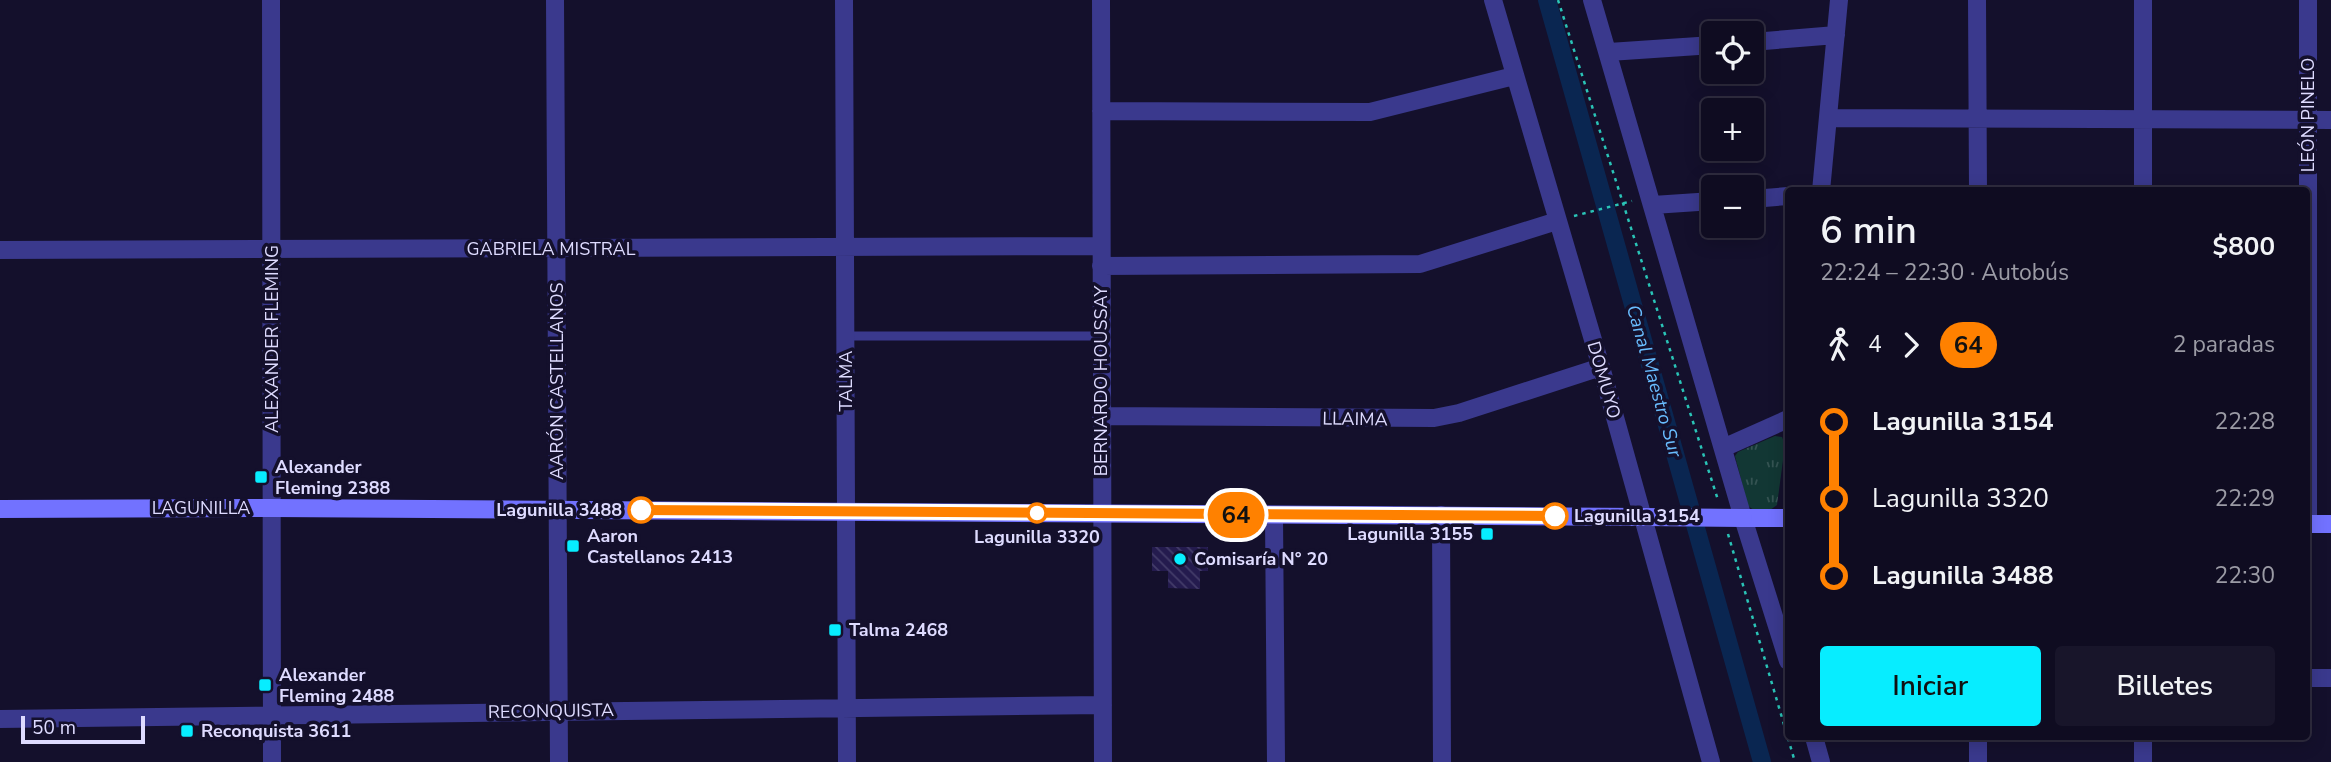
<!DOCTYPE html>
<html lang="es">
<meta charset="utf-8">
<style>
body{margin:0;font-family:"Nunito Sans",sans-serif;background:#18152a;color:#f1f3f6;height:100vh;display:flex;flex-direction:column;font-size:26px;white-space:nowrap}
*{box-sizing:border-box;margin:0}
p{font-size:23px;color:#9b9ba5}
.icon{flex:none;width:38px;height:38px;fill:none;stroke:currentColor;stroke-width:2;stroke-linecap:round;stroke-linejoin:round}
.map{position:relative;flex:1;overflow:hidden}
.panel{position:absolute;left:1785px;top:187px;width:525px;height:553px;display:flex;flex-direction:column;background:#0f0c21;border-radius:7px;box-shadow:0 4px 18px #0003,0 0 0 2px #2f2c3f}
.panel>*{flex:none}
.badge{padding:0 14px;border-radius:23px;font-size:24px;line-height:46px}
.tools{position:absolute;left:1701px;top:21px;display:grid;gap:14px}
.tools a{display:grid;place-items:center;width:63px;height:63px;border-radius:7px;background:#0f0c21;box-shadow:0 4px 18px #0003,0 0 0 2px #2f2c3f;font-size:35px}
.scale{position:absolute;left:21px;bottom:18px;width:124px;box-sizing:border-box;padding-left:7px;border:4px solid #dedbff;border-top:0;font-size:19px;line-height:24px;white-space:nowrap;color:#dedbff;-webkit-text-stroke:5px #14102c;paint-order:stroke}
.map>.badge{position:absolute;translate:-50% -50%;box-shadow:0 0 0 4px #fff}
.legs{display:flex;align-items:center;gap:10px;height:77px;padding:0 35px;font-size:23px}
.legs p{margin-inline-start:auto}
.summary{display:flex;align-items:center;justify-content:space-between;height:119px;padding:0 35px}
h1{font-size:38px;font-weight:600;line-height:52px}
.cta{display:flex;gap:14px;margin-top:auto;padding:14px 35px}
.cta a{flex:1;height:80px;border-radius:7px;background:#07edff;color:#111;font-size:28px;font-weight:600;line-height:80px;text-align:center}
.cta a+a{background:#18152a;color:#f1f3f6}
ul{padding:0 35px;list-style:none}
li{display:flex;align-items:center;gap:24px;height:77px;font-size:26px}
li i{display:grid;place-items:center;width:10px;height:100%;margin:0 9px;background:currentColor}
li i::after{content:'';width:18px;height:18px;margin:-9px;border:5px solid;border-radius:50%;background:#0f0c21}
li p{margin-inline-start:auto}
li:first-child i{background:linear-gradient(#0000 50%,currentColor 0)}
li:last-child i{background:linear-gradient(currentColor 50%,#0000 0)}
.map>svg:first-child{display:block}
.grass{fill:url(#grass-tufts)}
.lines{fill:none;stroke-linecap:round;stroke-linejoin:round}
.canal{stroke:#0a2651;stroke-width:18}
.building{fill:url(#building-back-hatch)}
.path{stroke:#2ac4b7;stroke-width:2.5;stroke-dasharray:3.5 5;stroke-linecap:butt}
.lane{stroke:#3a398d;stroke-width:9}
.street{stroke:#3a398d;stroke-width:18}
.secondary{stroke:#7272ff;stroke-width:18}
.secondary-bridge{stroke:#7272ff;stroke-width:18}
.line-1-casing{stroke:#fff;stroke-width:16}
.line-1{stroke:#ff8100;stroke-width:10}
.poi-dot{fill:#07edff;stroke:#14102c;stroke-width:2.5}
.stop-1-dot{fill:#fff;stroke:#ff8100;stroke-width:3.5}
.labels{text-anchor:middle;dominant-baseline:central;stroke-width:7;stroke-linejoin:round;paint-order:stroke}
.street-label{font-size:18px;fill:#dedbff;stroke:#14102c}
.poi-label{font-size:18px;font-weight:bold;fill:#dedbff;stroke:#14102c;text-anchor:start}
.stop-label{font-size:18px;font-weight:bold;fill:#dedbff;stroke:#14102c;text-anchor:end}
.water-label{font-size:19px;font-style:italic;fill:#69bdff;stroke:#14102c}
</style>
<div class="map">
<svg width="2331" height="762" viewBox="0 0 2331 762">
<defs>
<pattern id="grass-tufts" width="24" height="20" patternUnits="userSpaceOnUse" patternTransform="scale(1.75)"><rect width="24" height="20" fill="#123734"/><path d="M3 7l-1-3M5 7V3M7 7l1-3M15 17l-1-3M17 17v-4M19 17l1-3" fill="none" stroke="#345352"/></pattern>
<pattern id="building-back-hatch" width="6" height="6" patternUnits="userSpaceOnUse" patternTransform="scale(1.75)"><rect width="6" height="6" fill="#241b4e"/><path d="M-1 5l2 2M0 0l6 6M5-1l2 2" fill="none" stroke="#433c69"/></pattern>
</defs>
<rect width="100%" height="100%" fill="#14102c"/>
<path class="grass" d="M1775,436l7,1 3,8 -8,60 -7,5h-16l-6,-4 -13,-50 3,-4z"/>
<g class="lines">
<path class="canal" d="M1547,0l215,762"/>
</g>
<path class="building" d="M1152,547h56v24h-8v18l-32,-1v-17h-16z"/>
<g class="lines">
<path class="path" d="M1558,0l160,500
M1574,216l58,-15
M1728,534l67,228"/>
<path class="lane" d="M845,336h256"/>
<path class="street" d="M271,0l1,762
M555,0l4,762
M844,0l3,762
M1101,0l2,762
M1493,0l108,367 110,395
M1592,0l151,518 45,143
M1977,0l1,191
M1752,42l84,-7
M1609,52l104,-7
M1101,111l269,1 144,-36
M1828,118l503,2
M1821,191l18,-191
M2143,191v-191
M1752,199l36,-3
M1653,205l60,-4
M0,250l1101,-4
M1101,266l319,-2 137,-43
M1101,416l333,2 25,-5 142,-46
M1723,448l65,-29
M1441,515l1,247
M1274,516l2,246
M2308,524v-524
M2306,678h25
M0,719l1103,-14
M1814,737l7,25
M1978,737v25
M2143,737v25"/>
<path class="secondary" d="M0,509l272,-1 1371,9
M1743,518h45
M2306,524h25"/>
<path class="secondary-bridge" d="M1643,517l100,1"/>
</g>
<g class="lines">
<g class="line-1-casing">
<path id="line-1" d="M641,510l914,6"/>
</g>
<use href="#line-1" class="line-1"/>
</g>
<g class="poi-dot">
<rect x="254" y="470" width="14" height="14" rx="3.5"/>
<rect x="1480" y="527" width="14" height="14" rx="3.5"/>
<rect x="566" y="539" width="14" height="14" rx="3.5"/>
<circle cx="1180" cy="559" r="7"/>
<rect x="828" y="623" width="14" height="14" rx="3.5"/>
<rect x="258" y="678" width="14" height="14" rx="3.5"/>
<rect x="180" y="724" width="14" height="14" rx="3.5"/>
</g>
<g class="stop-1-dot">
<circle cx="641" cy="510" r="12"/>
<circle cx="1037" cy="513" r="9"/>
<circle cx="1555" cy="516" r="12"/>
</g>
<g class="labels">
<g class="street-label">
<text transform="translate(2308 115) rotate(-90)">LEÓN PINELO</text>
<text x="551" y="249">GABRIELA MISTRAL</text>
<text transform="translate(272 339) rotate(-90)">ALEXANDER FLEMING</text>
<text transform="translate(1604 380) rotate(74)">DOMUYO</text>
<text transform="translate(557 381) rotate(-90)">AARÓN CASTELLANOS</text>
<text transform="translate(846 381) rotate(-90)">TALMA</text>
<text transform="translate(1101 381) rotate(-90)">BERNARDO HOUSSAY</text>
<text transform="translate(1355 419) rotate(1)">LLAIMA</text>
<text x="201" y="508">LAGUNILLA</text>
<text transform="translate(551 711) rotate(-1)">RECONQUISTA</text>
</g>
<g class="poi-label">
<text x="275" y="467">Alexander<tspan x="275" dy="21">Fleming 2388</tspan></text>
<text x="1473" y="534" text-anchor="end">Lagunilla 3155</text>
<text x="587" y="536">Aaron<tspan x="587" dy="21">Castellanos 2413</tspan></text>
<text x="1194" y="559">Comisaría N° 20</text>
<text x="849" y="630">Talma 2468</text>
<text x="279" y="675">Alexander<tspan x="279" dy="21">Fleming 2488</tspan></text>
<text x="201" y="731">Reconquista 3611</text>
</g>
<g class="stop-label">
<text x="622" y="510">Lagunilla 3488</text>
<text x="1574" y="516" text-anchor="start">Lagunilla 3154</text>
<text x="1037" y="537" text-anchor="middle">Lagunilla 3320</text>
</g>
<g class="water-label">
<text transform="translate(1654 381) rotate(74)">Canal Maestro Sur</text>
</g>
</g>
</svg>
<div class="tools">
<a><svg class="icon" aria-label="locate" viewBox="0 0 24 24"><circle cx="12" cy="12" r="6"/><path d="M12 2v4M12 18v4M2 12h4M18 12h4"/></svg></a>
<a>+</a>
<a>−</a>
</div>
<div class="scale">50 m</div>
<b class="badge" style="left:1236px;top:515px;background:#ff8100;color:#111">64</b>
<section class="panel">
<div class="summary"><div><h1>6 min</h1><p>22:24 – 22:30 · Autobús</p></div><b>$800</b></div>
<div class="legs"><svg class="icon" aria-label="walk" viewBox="0 0 24 24"><circle cx="13" cy="4" r="2"/><path d="M13 8l-2 6 4 7M11 14l-3 7M7 12l3-4h3l4 4"/></svg>4<svg class="icon" aria-label="forward" viewBox="0 0 24 24"><path d="M9 5l7 7-7 7"/></svg><b class="badge" style="background:#ff8100;color:#111">64</b><p>2 paradas</p></div>
<ul>
<li><i style="color:#ff8100"></i><b>Lagunilla 3154</b><p>22:28</p></li>
<li><i style="color:#ff8100"></i><span>Lagunilla 3320</span><p>22:29</p></li>
<li><i style="color:#ff8100"></i><b>Lagunilla 3488</b><p>22:30</p></li>
</ul>
<div class="cta"><a>Iniciar</a><a>Billetes</a></div>
</section>
</div>
